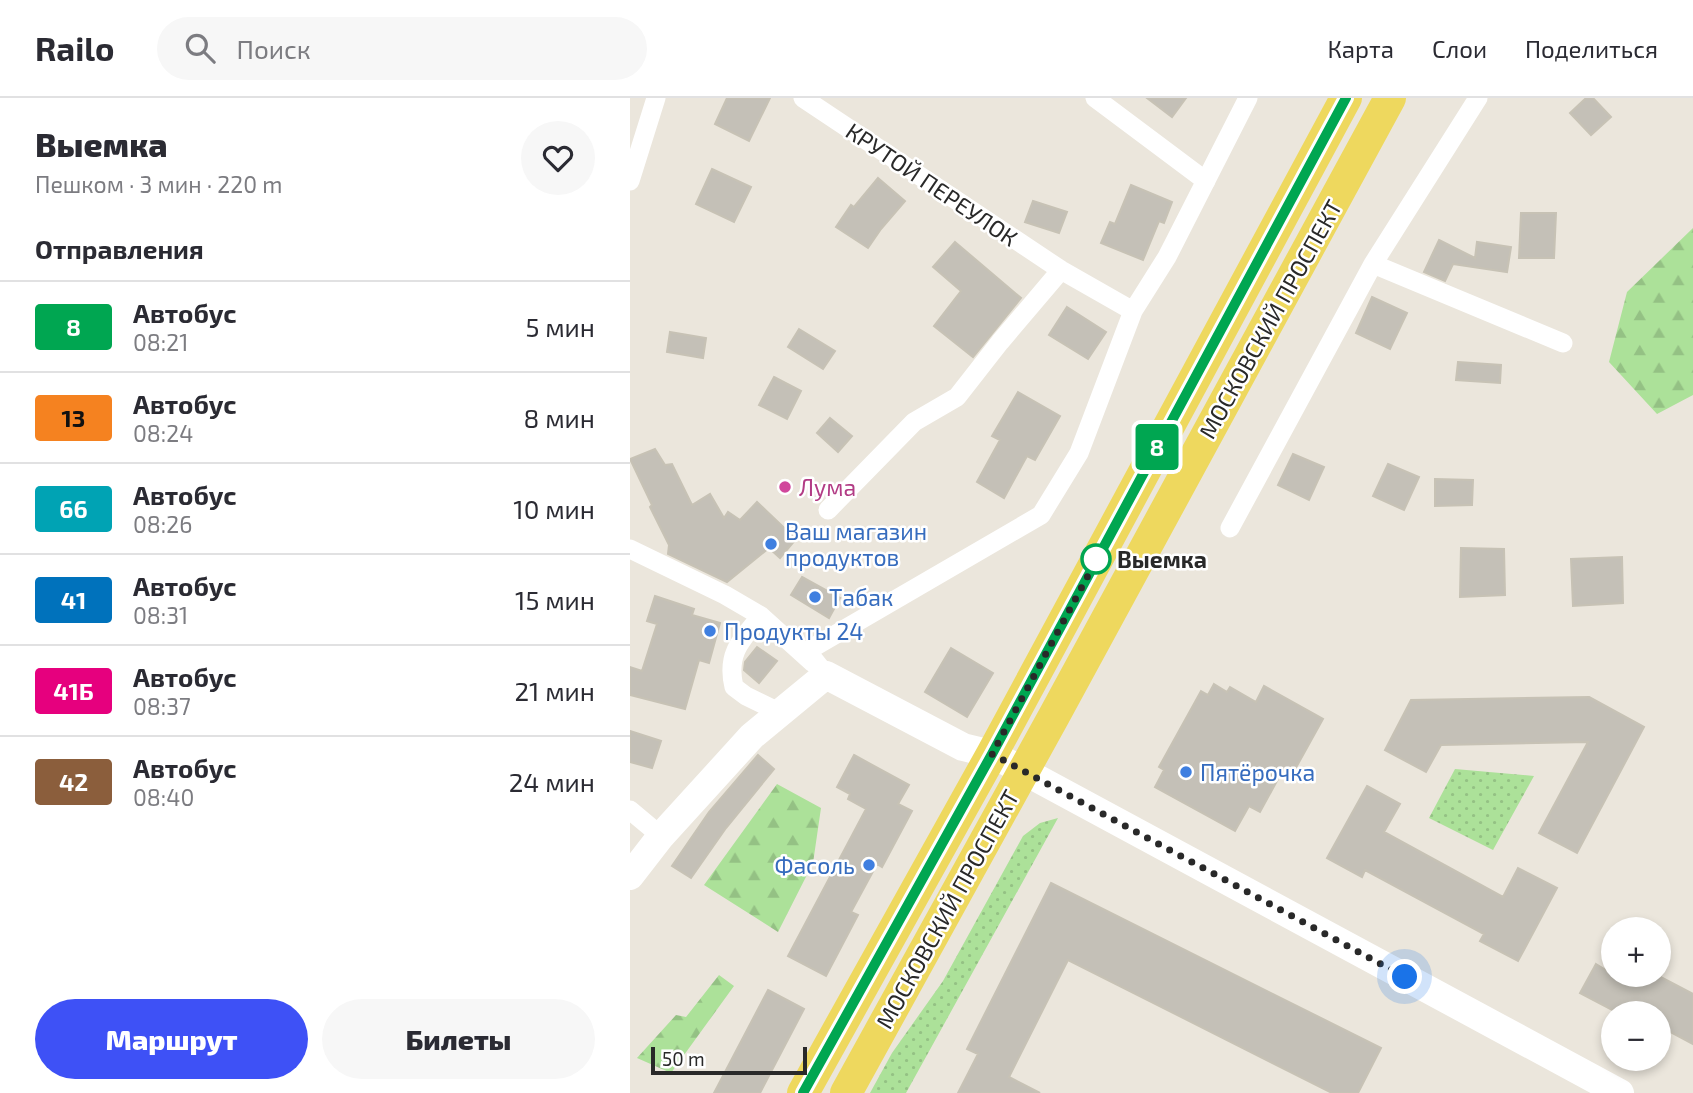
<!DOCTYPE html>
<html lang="ru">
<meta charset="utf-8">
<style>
body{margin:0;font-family:"Exo 2",sans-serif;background:#f7f7f7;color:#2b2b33;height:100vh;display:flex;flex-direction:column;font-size:26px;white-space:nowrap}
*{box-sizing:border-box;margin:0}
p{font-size:23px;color:#7c7c81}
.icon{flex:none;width:38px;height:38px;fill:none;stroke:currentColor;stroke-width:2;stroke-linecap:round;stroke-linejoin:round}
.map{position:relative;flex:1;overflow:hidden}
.panel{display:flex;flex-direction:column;background:#fff;width:630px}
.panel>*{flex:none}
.badge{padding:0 14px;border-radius:5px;font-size:24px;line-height:46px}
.controls{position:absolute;left:971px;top:819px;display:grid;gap:14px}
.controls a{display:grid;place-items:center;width:70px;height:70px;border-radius:50%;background:#fff;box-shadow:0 4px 10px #0003;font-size:35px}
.scale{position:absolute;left:21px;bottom:18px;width:156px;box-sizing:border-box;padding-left:7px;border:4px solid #292929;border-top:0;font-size:19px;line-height:24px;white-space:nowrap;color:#292929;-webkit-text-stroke:5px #fff;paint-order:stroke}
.you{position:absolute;width:35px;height:35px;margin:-18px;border:5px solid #fff;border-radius:50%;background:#1a73e8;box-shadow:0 0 0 10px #1a73e833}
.map>.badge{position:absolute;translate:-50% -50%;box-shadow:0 0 0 4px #fff}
h2{padding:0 35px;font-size:26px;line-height:63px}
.round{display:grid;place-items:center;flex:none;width:74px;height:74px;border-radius:37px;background:#f7f7f7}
.head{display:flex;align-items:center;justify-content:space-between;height:119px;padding:0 35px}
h1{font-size:33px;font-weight:800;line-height:52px}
.primary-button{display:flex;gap:14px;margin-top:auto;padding:14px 35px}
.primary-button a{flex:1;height:80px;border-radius:42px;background:#3e51f6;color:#fff;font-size:28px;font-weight:800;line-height:80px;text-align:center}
.primary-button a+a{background:#f7f7f7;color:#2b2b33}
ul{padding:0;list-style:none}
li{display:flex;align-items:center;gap:21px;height:91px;padding:0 35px;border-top:2px solid #e1e1e2}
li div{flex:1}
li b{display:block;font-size:26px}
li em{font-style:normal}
li .badge{min-width:77px;font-weight:700;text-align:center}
header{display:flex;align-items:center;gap:42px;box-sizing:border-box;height:98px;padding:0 35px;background:#fff;border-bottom:2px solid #e1e1e2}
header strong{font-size:33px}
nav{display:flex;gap:38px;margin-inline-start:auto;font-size:24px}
.search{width:490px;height:63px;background:#f7f7f7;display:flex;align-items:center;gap:18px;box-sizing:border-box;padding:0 24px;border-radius:38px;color:#7c7c81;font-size:26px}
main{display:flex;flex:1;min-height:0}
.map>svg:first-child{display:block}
.forest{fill:url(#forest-firs)}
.park{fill:url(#park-dots)}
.building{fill:#c4c0b7;stroke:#c7c2b5;stroke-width:2}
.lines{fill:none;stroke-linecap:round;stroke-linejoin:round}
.street{stroke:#fff;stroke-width:19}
.secondary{stroke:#fff;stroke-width:28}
.primary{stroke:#eed85e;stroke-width:32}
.line-casing{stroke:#fff;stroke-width:16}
.line{stroke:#00a651;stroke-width:10}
.walk{stroke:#292929;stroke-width:7;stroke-dasharray:0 12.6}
.hotel-dot{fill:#d1479c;stroke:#fff;stroke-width:2.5}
.shop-dot{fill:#3f7fe0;stroke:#fff;stroke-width:2.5}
.stop-dot{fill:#fff;stroke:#00a651;stroke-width:3.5}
.labels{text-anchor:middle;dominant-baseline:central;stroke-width:5;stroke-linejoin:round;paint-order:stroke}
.street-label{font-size:23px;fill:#292929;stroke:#fff}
.hotel-label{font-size:23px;fill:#b23c85;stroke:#fff;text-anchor:start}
.shop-label{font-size:23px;fill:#366cbe;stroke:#fff;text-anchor:start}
.stop-label{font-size:23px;font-weight:bold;fill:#292929;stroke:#fff;text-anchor:start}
</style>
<header>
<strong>Railo</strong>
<div class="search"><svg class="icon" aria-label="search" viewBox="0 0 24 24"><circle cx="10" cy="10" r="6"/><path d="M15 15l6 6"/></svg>Поиск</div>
<nav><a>Карта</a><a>Слои</a><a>Поделиться</a></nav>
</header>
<main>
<section class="panel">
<div class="head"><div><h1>Выемка</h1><p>Пешком · 3 мин · 220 m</p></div><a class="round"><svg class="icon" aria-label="heart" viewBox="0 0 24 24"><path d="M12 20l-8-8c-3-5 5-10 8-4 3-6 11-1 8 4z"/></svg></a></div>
<h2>Отправления</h2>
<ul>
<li><span class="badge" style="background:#00a651;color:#fff">8</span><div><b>Автобус</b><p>08:21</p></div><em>5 мин</em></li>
<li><span class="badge" style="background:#f58220;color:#111">13</span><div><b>Автобус</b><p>08:24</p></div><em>8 мин</em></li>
<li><span class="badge" style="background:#00a3b4;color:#fff">66</span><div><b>Автобус</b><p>08:26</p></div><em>10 мин</em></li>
<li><span class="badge" style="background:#0072bc;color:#fff">41</span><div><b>Автобус</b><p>08:31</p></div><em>15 мин</em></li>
<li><span class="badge" style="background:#e6007e;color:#fff">41Б</span><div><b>Автобус</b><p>08:37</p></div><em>21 мин</em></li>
<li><span class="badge" style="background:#8b5e3c;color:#fff">42</span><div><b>Автобус</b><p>08:40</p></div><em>24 мин</em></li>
</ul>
<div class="primary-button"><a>Маршрут</a><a>Билеты</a></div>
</section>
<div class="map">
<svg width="1063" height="995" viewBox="0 0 1063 995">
<defs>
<pattern id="forest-firs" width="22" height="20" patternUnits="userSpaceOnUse" patternTransform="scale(1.75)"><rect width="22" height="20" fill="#ace199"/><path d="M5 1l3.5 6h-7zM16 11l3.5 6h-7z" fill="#94c184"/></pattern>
<pattern id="park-dots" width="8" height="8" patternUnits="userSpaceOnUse" patternTransform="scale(1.75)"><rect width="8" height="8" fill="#ace199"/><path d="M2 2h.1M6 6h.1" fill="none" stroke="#94c184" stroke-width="1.8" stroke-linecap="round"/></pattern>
</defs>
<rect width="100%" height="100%" fill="#ebe6dc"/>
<path class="forest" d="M1063,130v167l-36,19 -48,-52 18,-70z
M147,686l44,24 -8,55 -35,69 -74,-47z
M89,877l15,11 -63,87 -34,-15 39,-43 10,2z"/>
<path class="park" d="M825,671l79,7 -41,74 -64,-32z
M428,720l-152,275h-36l22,-40 51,-72 80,-145 17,-13z"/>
<path class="building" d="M97,0h43l-21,43 -34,-17z
M517,0h39l-14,19z
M956,0h7l18,19 -20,18 -21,-22z
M82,71l39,18 -17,35 -38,-18z
M248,80l27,23 -24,28 -13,19 -32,-21 15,-22 3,2z
M501,87l41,17 -8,21 -5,-2 -16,39 -42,-17 9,-21 5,2z
M403,103l34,11 -8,21 -34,-11z
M891,115h35l-2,45h-35z
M809,142l36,18 2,-16 34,5 -4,25 -54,-8 -8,17 -21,-9z
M325,144l66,56 -48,59 -39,-31 27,-35 -28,-24z
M742,199l35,16 -17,36 -34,-16z
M437,209l39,25 -18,27 -39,-24z
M169,231l36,22 -12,18 -35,-22z
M40,234l36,6 -3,20 -36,-6z
M828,264l43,3 -1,18 -44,-3z
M144,279l27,14 -14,28 -28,-14z
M388,294l42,24 -25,44 -8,-4 -23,42 -27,-16 23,-42 -8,-4z
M200,320l22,18 -14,16 -21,-19z
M25,351l10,16 7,-1 20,41 18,-11 14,24 4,-6 12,8 17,-18 39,37 -16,19 -11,-10 -42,34 -59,-28 1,-9 -19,-38 2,-2 -22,-46z
M663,356l31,13 -15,33 -31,-15z
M758,366l31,13 -15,33 -31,-14z
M805,381l38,1 -1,25 -37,1z
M831,450l43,1 1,46 -45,2z
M992,459l1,46 -50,3 -2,-47z
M172,479l38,21 -11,20 -38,-23z
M25,498l39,13 -2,6 28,8 -11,40 -10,-3 -14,49 -55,-14v-28l12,4 15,-47 -10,-3z
M127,549l20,14 -18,22 -15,-13 1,-8z
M321,550l42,25 -26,44 -42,-25z
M584,586l13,8 3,-5 26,15 8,-16 59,33 -30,54 -9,-5 -24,44 -11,-6 -14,25 -80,-44 9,-17 -5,-3 42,-76 7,4z
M959,599l55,30 -67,126 -38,-20 49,-91 -147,3 -15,27 -41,-22 26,-50z
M0,633l31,10 -9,27 -22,-6z
M128,657l16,14 -48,59 -35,50 -19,-12 37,-54z
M224,657l55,30 -11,19 14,7 -30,56 -5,-3 -26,48 7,3 -32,61 -38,-20 78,-147 -18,-10 2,-5 -13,-7z
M737,688l33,18 -16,28 119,65 15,-29 39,20 -39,73 -38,-20 4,-7 -119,-64 -3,7 -35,-19z
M421,785l330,165 -23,45h-26l-264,-133 -59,117 31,16h-82l20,-39 -11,-5z
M966,866l18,11h43l36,19v50l-34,-18v-13h-41l-38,-20z
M138,892l36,19 -44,84h-46z"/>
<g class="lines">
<path class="street" d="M173,0l258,172 72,41
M465,0l111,83
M0,83l26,-83
M743,166l190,79
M198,412l86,-88 43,-25 43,-55 61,-72
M600,430l143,-264 105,-166
M0,451l95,46 36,21 52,47
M131,518c-20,24 -35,38 -27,71l12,9 35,17
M196,577l-19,-24 234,-136 38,-62 54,-142 34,-54 81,-159
M0,712l31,26"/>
<path class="secondary" d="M0,778l31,-40 91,-100 74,-61 137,72 29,7 628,339"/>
<path class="primary" d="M173,995l189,-339 354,-656
M216,995l208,-377 336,-618"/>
</g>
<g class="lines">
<g class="line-casing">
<path id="line" d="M173,995l189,-339 354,-656"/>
</g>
<use href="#line" class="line"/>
<path class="walk" d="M466,461l2,-2 -106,197 413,223"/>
</g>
<circle class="hotel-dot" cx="155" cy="389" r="7"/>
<g class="shop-dot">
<circle cx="141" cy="446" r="7"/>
<circle cx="185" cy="499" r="7"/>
<circle cx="80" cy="533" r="7"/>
<circle cx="556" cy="674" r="7"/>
<circle cx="239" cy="767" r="7"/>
</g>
<circle class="stop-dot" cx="466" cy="461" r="14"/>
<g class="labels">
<g class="street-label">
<text transform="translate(302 86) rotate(34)">КРУТОЙ ПЕРЕУЛОК</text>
<text transform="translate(640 221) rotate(-61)">МОСКОВСКИЙ ПРОСПЕКТ</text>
<text transform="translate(317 811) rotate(-61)">МОСКОВСКИЙ ПРОСПЕКТ</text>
</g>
<g class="hotel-label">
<text x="169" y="389">Лума</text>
</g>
<g class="shop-label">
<text x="155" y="433">Ваш магазин<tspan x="155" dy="26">продуктов</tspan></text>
<text x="199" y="499">Табак</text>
<text x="94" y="533">Продукты 24</text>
<text x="570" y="674">Пятёрочка</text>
<text x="225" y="767" text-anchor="end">Фасоль</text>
</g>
<g class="stop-label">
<text x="487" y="461">Выемка</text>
</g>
</g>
</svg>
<div class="controls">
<a>+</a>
<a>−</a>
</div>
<div class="scale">50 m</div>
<div class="you" style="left:775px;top:879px"></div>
<b class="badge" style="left:527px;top:349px;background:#00a651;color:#fff">8</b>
</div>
</main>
